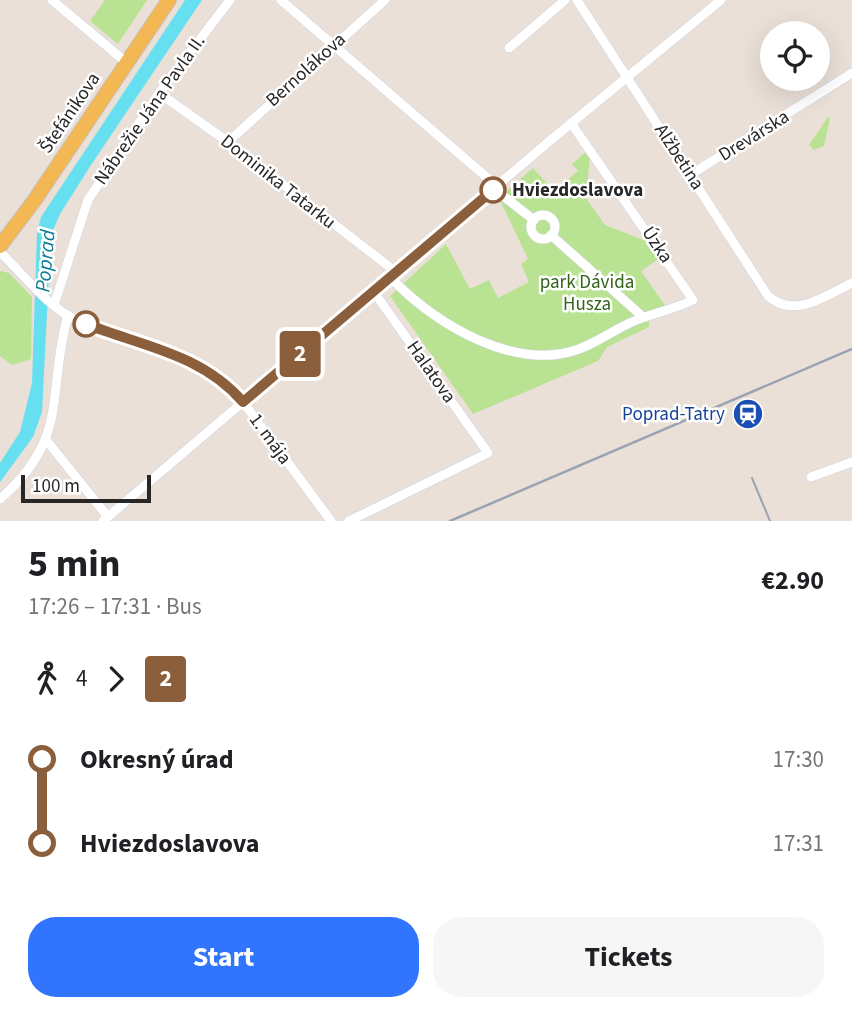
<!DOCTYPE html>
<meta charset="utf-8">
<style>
body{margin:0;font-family:"Source Sans 3",sans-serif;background:#f6f6f6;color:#202124;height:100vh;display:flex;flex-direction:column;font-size:26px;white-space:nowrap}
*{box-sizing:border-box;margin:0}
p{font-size:23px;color:#757577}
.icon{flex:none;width:38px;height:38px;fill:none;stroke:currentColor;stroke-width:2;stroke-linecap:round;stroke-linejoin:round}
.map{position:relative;height:521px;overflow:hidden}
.drawer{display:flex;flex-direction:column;background:#fff;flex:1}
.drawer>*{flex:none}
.badge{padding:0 14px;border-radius:5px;font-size:24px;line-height:46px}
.buttons{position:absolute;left:760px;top:21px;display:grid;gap:14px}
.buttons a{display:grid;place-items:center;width:70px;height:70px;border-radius:50%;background:#fff;box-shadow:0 7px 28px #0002;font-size:35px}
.scale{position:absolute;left:21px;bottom:18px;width:130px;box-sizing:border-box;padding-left:7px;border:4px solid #272727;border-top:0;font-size:19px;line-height:24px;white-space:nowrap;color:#272727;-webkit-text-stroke:5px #fff;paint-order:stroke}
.map>.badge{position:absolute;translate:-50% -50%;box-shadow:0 0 0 4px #fff}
.legs{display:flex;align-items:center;gap:10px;height:77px;padding:0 28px;font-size:23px}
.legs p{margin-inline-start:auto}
.overview{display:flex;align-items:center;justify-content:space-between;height:119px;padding:0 28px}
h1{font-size:38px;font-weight:700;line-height:52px}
.button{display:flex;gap:14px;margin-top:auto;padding:14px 28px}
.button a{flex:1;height:80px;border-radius:28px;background:#3175fe;color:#fff;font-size:28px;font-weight:700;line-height:80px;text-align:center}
.button a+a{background:#f6f6f6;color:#202124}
ul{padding:0 28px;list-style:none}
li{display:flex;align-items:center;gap:24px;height:84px;font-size:26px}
li i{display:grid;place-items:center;width:10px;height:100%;margin:0 9px;background:currentColor}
li i::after{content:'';width:18px;height:18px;margin:-9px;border:5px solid;border-radius:50%;background:#fff}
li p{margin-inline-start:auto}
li:first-child i{background:linear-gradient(#0000 50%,currentColor 0)}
li:last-child i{background:linear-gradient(currentColor 50%,#0000 0)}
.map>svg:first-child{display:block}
.green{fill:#b9e392}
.water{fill:#66e0f1}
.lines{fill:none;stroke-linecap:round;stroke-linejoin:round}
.street-casing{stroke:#cdd4e1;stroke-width:10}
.primary-casing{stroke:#c3c3c3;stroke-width:16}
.street{stroke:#fff;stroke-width:9}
.primary{stroke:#f3b754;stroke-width:14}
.tram{stroke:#9ba2b2;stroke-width:2}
.rail{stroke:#9ba2b2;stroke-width:2.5}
.line-1-casing{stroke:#fff;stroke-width:16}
.line-1{stroke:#8b5e3c;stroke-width:10}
.stop-1-dot{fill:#fff;stroke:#8b5e3c;stroke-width:3.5}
.labels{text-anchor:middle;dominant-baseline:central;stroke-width:5;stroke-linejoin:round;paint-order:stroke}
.street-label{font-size:19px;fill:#272727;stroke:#fff}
.stop-label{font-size:19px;font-weight:bold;fill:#272727;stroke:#fff;text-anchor:start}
.park-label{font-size:19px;fill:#326417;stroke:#fff}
.transit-label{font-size:19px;fill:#164399;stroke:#fff;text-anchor:end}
.water-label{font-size:21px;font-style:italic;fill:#0a7c98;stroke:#fff}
</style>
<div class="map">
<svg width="852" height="521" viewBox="0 0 852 521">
<rect width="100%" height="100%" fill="#eae0d8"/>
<path class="green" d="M105,0h42l-29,44 -28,-23z
M828,117l2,1 -6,28 -10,4 -5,-5z
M587,151l3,5 -4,42 19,27 44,17 9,13 -1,5 -16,11 25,36 -17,8v12l-42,20 -9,14 -125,53 -83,-118 56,-52 24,45 19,-9 9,18 31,-16 -8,-18 7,-5 -29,-61 34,-30 21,23 24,-20 -6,-7z
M0,271l9,2 23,24 -1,62 -19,6 -12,-9z"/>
<path class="water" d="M185,0h17l-111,165 -31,49 -9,21 -9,177 -9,25 -33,45v-19l20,-31 12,-49 5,-150 4,-16z"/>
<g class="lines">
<g class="street-casing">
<path id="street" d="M52,0l75,63
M281,0l210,181
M577,0l191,296c27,23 56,0 84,-13
M509,48l56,-48
M159,93l69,49 168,130
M228,142l157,-142
M690,175l162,-102
M498,192l36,28
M531 227a12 12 0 1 1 24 0a12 12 0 1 1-24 0Z
M551,235l92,82
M0,252c23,22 47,54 76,68 60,29 120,28 167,82l88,119
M395,282c43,44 122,90 184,67 22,-8 41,-24 63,-31 20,-7 32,-9 51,-18l-122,-177
M54,305l34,-105 71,-107 71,-93
M47,441l61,76
M811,477l41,-15
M0,499c71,-62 46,-105 68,-184
M103,521l449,-382 169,-139
M349,521l139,-68 -114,-161"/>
</g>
<g class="primary-casing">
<path id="primary" d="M0,246l34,-45 135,-201"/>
</g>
<use href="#street" class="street"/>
<use href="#primary" class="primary"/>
<path class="tram" d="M752,478l18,43"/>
<path class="rail" d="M450,521l402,-172"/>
</g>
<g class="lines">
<g class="line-1-casing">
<path id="line-1" d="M86,324c56,22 116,30 157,78l250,-212"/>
</g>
<use href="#line-1" class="line-1"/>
</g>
<defs>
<g id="station-disc" transform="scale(1.575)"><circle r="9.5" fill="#1a4fb4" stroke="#fff"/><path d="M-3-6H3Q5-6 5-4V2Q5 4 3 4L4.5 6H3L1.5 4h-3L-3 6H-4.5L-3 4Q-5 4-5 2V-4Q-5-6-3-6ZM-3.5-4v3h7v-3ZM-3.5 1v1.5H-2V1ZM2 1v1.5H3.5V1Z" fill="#fff"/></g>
</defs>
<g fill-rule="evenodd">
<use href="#station-disc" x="748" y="414"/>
</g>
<g class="stop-1-dot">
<circle cx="493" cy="190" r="12"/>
<circle cx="86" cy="324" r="12"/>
</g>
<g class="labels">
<g class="street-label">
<text transform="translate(306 70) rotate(-42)">Bernolákova</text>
<text transform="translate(150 110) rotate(-55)">Nábrežie Jána Pavla II.</text>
<text transform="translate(70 113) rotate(-56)">Štefánikova</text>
<text transform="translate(754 136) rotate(-32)">Drevárska</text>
<text transform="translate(679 157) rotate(57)">Alžbetina</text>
<text transform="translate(278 182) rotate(38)">Dominika Tatarku</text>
<text transform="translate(657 245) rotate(56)">Úzka</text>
<text transform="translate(431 372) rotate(55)">Halatova</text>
<text transform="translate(270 439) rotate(54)">1. mája</text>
</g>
<g class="stop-label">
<text x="512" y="190">Hviezdoslavova</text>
</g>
<g class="park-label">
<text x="587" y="282">park Dávida<tspan x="587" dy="22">Husza</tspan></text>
</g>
<g class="transit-label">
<text x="725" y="414">Poprad-Tatry</text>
</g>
<g class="water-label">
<text transform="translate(45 261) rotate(-85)">Poprad</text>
</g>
</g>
</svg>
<div class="buttons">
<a><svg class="icon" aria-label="locate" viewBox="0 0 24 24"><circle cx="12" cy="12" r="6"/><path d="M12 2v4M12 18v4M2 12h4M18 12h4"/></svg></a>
</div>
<div class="scale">100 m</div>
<b class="badge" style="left:300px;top:354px;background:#8b5e3c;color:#fff">2</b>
</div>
<section class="drawer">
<div class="overview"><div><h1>5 min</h1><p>17:26 – 17:31 · Bus</p></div><b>€2.90</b></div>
<div class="legs"><svg class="icon" aria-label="walk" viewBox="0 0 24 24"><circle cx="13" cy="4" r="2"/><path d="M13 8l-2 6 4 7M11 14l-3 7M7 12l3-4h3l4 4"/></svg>4<svg class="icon" aria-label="forward" viewBox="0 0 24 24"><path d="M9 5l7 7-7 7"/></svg><b class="badge" style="background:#8b5e3c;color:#fff">2</b></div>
<ul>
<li><i style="color:#8b5e3c"></i><b>Okresný úrad</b><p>17:30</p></li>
<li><i style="color:#8b5e3c"></i><b>Hviezdoslavova</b><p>17:31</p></li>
</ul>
<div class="button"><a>Start</a><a>Tickets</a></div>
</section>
